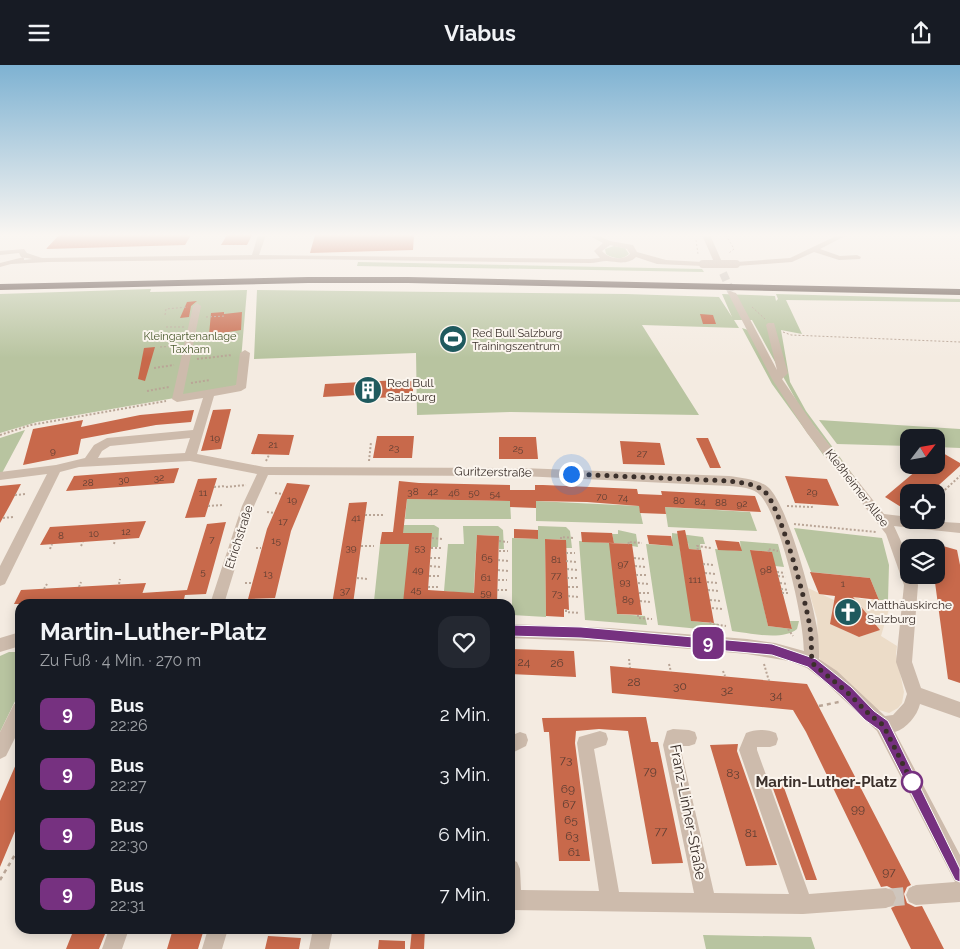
<!DOCTYPE html>
<html lang="de">
<meta charset="utf-8">
<style>
body{margin:0;font-family:Raleway,sans-serif;background:#242831;color:#f1f3f6;height:100vh;display:flex;flex-direction:column;font-size:19px;white-space:nowrap}
*{box-sizing:border-box;margin:0}
p{font-size:16px;color:#9ea1a6}
.icon{flex:none;width:28px;height:28px;fill:none;stroke:currentColor;stroke-width:2;stroke-linecap:round;stroke-linejoin:round}
.map{position:relative;flex:1;overflow:hidden}
.panel{position:absolute;left:15px;top:534px;width:500px;height:335px;display:flex;flex-direction:column;background:#171b24;border-radius:15px;box-shadow:0 2px 12px #0003}
.panel>*{flex:none}
.badge{padding:0 10px;border-radius:8px;font-size:18px;line-height:32px}
.needle{width:32px;rotate:59deg}
.tools{position:absolute;left:900px;top:364px;display:grid;gap:10px}
.tools a{display:grid;place-items:center;width:45px;height:45px;border-radius:10px;background:#171b24;box-shadow:0 2px 12px #0003;font-size:25px}
.you{position:absolute;width:25px;height:25px;margin:-12px;border:4px solid #fff;border-radius:50%;background:#1a73e8;box-shadow:0 0 0 8px #1a73e833}
.map>.badge{position:absolute;translate:-50% -50%;box-shadow:0 0 0 2px #fff}
.round{display:grid;place-items:center;flex:none;width:52px;height:52px;border-radius:15px;background:#242831}
.headline{display:flex;align-items:center;justify-content:space-between;height:85px;padding:0 25px}
h1{font-size:24px;font-weight:700;line-height:38px}
ul{padding:0;list-style:none}
li{display:flex;align-items:center;gap:15px;height:60px;padding:0 25px}
li div{flex:1}
li b{display:block;font-size:19px}
li em{font-style:normal}
li .badge{min-width:55px;font-weight:700;text-align:center}
header{display:flex;justify-content:space-between;align-items:center;height:65px;padding:0 25px;background:#171b24;font-size:22px;font-weight:700}
.map>svg:first-child{display:block}
.green{fill:#b8c4a0}
.plaza{fill:#ecdcc8}
.building{fill:#c8694b}
.lines{fill:none;stroke-linecap:round;stroke-linejoin:round}
.minor-tunnel-far1{stroke:#cfc6bd;stroke-width:8;stroke-dasharray:8 4.5;stroke-linecap:butt}
.minor-tunnel{stroke:#cfc6bd;stroke-width:18;stroke-dasharray:18 9;stroke-linecap:butt}
.path-far2{stroke:#b9a596;stroke-width:1;stroke-dasharray:2 2;stroke-linecap:butt}
.path-far1{stroke:#b9a596;stroke-width:2;stroke-dasharray:2 2;stroke-linecap:butt}
.path{stroke:#b9a596;stroke-width:2.5;stroke-dasharray:4 4;stroke-linecap:butt}
.minor{fill:#cdbbac;fill-rule:evenodd}
.highway{fill:#5c4a42;fill-rule:evenodd}
.minor-bridge{stroke:#cdbbac;stroke-width:8}
.line{fill:#763180;stroke:#fff}
.walk{stroke:#3b302b;stroke-width:5;stroke-dasharray:0 9}
.stop-dot{fill:#fff;stroke:#763180;stroke-width:2.5}
.labels{text-anchor:middle;dominant-baseline:central;stroke-width:4;stroke-linejoin:round;paint-order:stroke}
.number-label{font-size:10px;fill:#5e3e33}
.far-poi-label{font-size:11px;fill:#3b302b;stroke:#fbf5ee;text-anchor:start}
.far-park-label{font-size:11px;fill:#4a5a2e;stroke:#fbf5ee}
.poi-label{font-size:12px;fill:#3b302b;stroke:#fbf5ee;text-anchor:start}
.street-label{font-size:12px;fill:#3b302b;stroke:#fbf5ee}
.near-number-label{font-size:12px;fill:#5e3e33}
.near-stop-label{font-size:15px;font-weight:bold;fill:#3b302b;stroke:#fbf5ee;text-anchor:end}
.near-street-label{font-size:15px;fill:#3b302b;stroke:#fbf5ee}
</style>
<header><svg class="icon" aria-label="menu" viewBox="0 0 24 24"><path d="M4 6h16M4 12h16M4 18h16"/></svg>Viabus<svg class="icon" aria-label="share" viewBox="0 0 24 24"><path d="M12 15V3M7 8l5-5 5 5M5 13v7h14v-7"/></svg></header>
<div class="map">
<svg width="960" height="884" viewBox="0 0 960 884">
<rect width="100%" height="100%" fill="#f4ebe1"/>
<path class="green" d="M614,181l11,2 4,6c-6,6 -16,5 -23,0l-1,-5z
M358,197l344,7 2,3 -347,-6z
M151,224l-1,3 97,-2 -8,93 -7,5 -195,34 -37,11v-139z
M257,225l369,4 93,3 13,20 -10,-23 53,2 1,5 2,-2 -2,-5 184,5v3l-174,-2 16,34 -21,-4 9,52 16,29 58,79 -62,-79 -50,-91h-18l5,8 -97,-3 57,90 -188,-3 -94,3 -1,-62 -162,6z
M742,263l6,2 80,126h-4l-52,-72z
M819,355l141,9v19l-24,-1v-10h-27v9l-72,-2z
M25,365l-24,45h-1v-37z
M407,434l103,2 1,18h-106z
M536,436l103,5 4,18 -107,-3z
M665,442l85,5 7,19 -89,-4z
M398,460h36l5,3 -1,19h-7l1,-14h-22l17,70 1,-11h6v12h-39v-3h-21l6,-57h16z
M463,461h35l5,4 1,19h-5v-13l-22,-1 -4,69h-12l1,-11 -18,-2 4,-47h16z
M538,461l28,1 4,4 2,17h-6l-1,-8 -20,-1 1,78 -34,-2v-77l26,1z
M794,463l88,10 7,27 -1,35h-9l-9,-22 -59,-6z
M618,465l18,4 2,13 -6,-1v-2l-18,-1 -2,-9h6z
M672,468l31,4 2,7h-5l1,6 -12,-1 -1,-6 -9,-1 13,79 27,3 2,7 -63,-6 -12,-81 26,2z
M579,476l31,2 7,71 28,2 2,9 -62,-5z
M740,476l38,3 6,23 -9,-1 -4,-14 -20,-2 17,76 24,3 -2,-8h9l-2,8c-14,12 -48,4 -65,2l-17,-82 26,2z
M9,587h11v39l-20,41v-76z
M703,870l108,2 4,12h-109z"/>
<path class="plaza" d="M808,523l26,12 -3,24 28,13 20,-7 -30,-37 11,6 23,2 6,8 -8,27 16,10 -1,8 8,38 -2,11 -4,5 -9,5 -13,-4 -55,-48 -2,-4 -2,-38z"/>
<path class="building" d="M59,170h132l-6,10 -139,4z
M227,170h25l-5,10h-26z
M315,170h99l-1,15 -103,3z
M197,236l-6,5 -2,11 -9,1 7,-16z
M224,247v2l18,-2 -1,18 -32,5 2,-22z
M700,249l13,1 3,9h-13z
M155,282l-10,34 -7,-2 6,-31z
M399,315v2l14,-1v15l-55,3v-4l-35,2 2,-13z
M231,344l-10,40 -20,2 12,-41z
M194,345l-3,12 -35,3 -75,14 -3,15 -55,11 10,-36 50,-9 -2,7 59,-12z
M258,369l36,1 -5,20 -38,-1z
M377,371h37l-2,22h-39z
M499,372h37l2,22h-39z
M696,373h12l13,30h-11z
M620,376l40,2 5,22 -42,-1z
M936,384l24,14v3l-30,27h-21v19l-24,-15 38,-32h13z
M179,403l-5,15 -108,8 8,-15z
M785,411l42,3 12,27 -44,-3z
M217,413l-12,39 -20,1 13,-39z
M399,416l20,2 91,2v5h25v-5h8l94,4 1,5 24,1 -1,-4 94,5 6,16 -96,-5 1,7 -26,-1 -1,-7 -52,-4 -51,-1v7l-26,-1v-6l-103,-2 -4,34h29l-4,57 46,3 3,-58 22,1 -2,68h-24l-46,-5v4h-24l6,-59h-29l2,-12h11z
M287,418l23,2 -19,46 -16,67 -27,1 19,-70z
M21,419l-11,21 -10,18v-37z
M367,437l-14,102h-21l17,-101z
M146,456l-7,17 -99,7 10,-18z
M226,457l-20,72 -21,1 -2,8 -45,1 1,-3 -40,3h-85l7,-14 125,-7 -6,17 2,-7 45,-3 20,-66z
M514,464l24,1v9l-24,-1z
M685,465l4,19 12,1 13,73 -23,-2 -14,-90z
M581,467l31,1 2,10 -32,-1z
M647,470l24,1 2,10 -24,-2z
M545,474l21,1 3,70 -5,-1v8l-18,-1z
M715,475l24,2 3,9 -24,-1z
M609,478l23,1 10,71 -25,-1z
M936,479l21,6 3,15v118l-12,-4 -14,-104h2z
M750,485l22,2 20,77 -24,-3z
M810,507l60,6 9,22 -26,-3 27,33 -21,7 -29,-13 5,-28 -16,-2z
M510,584l64,2 2,26 -66,-3z
M610,601l197,18 104,201 -4,2 -3,7 3,9 8,4 7,-1 22,43h-33l-20,-41 4,-2 3,-7 -3,-9 -8,-4 -6,1 -75,-155 -13,-22 -181,-17z
M646,652l5,25h7l25,121 -31,1 -24,-133 -29,-2 -23,2 -1,12 15,118h-31l-10,-129h-5l-2,-14z
M738,679l-1,7 40,114 -31,1 -36,-121z
M20,690v64l-20,48v-66z
M782,717l35,98h-11l-35,-97z
M74,864h33l-8,20h-33z
M173,864h31l-6,20h-31z
M412,864h13l-1,20h-14z
M268,871l33,2 -2,11h-34z
M379,875l26,1v8h-27z"/>
<g class="lines">
<path class="minor-tunnel-far1" d="M723,208l9,20"/>
<path class="minor-tunnel" d="M886,833l30,-3"/>
<path class="path-far2" d="M726,170l8,14 -5,4
M696,175l2,14
M752,242l13,12
M165,250l1,-6 22,-2
M206,252l20,-1
M166,262h18
M783,267l8,3 169,7
M201,272l40,-3
M160,282l18,-1"/>
<path class="path-far1" d="M197,294l35,-4
M154,303l20,-3
M191,318l19,-3
M147,326l22,-4
M0,370l31,-10 135,-24
M266,396l3,-6
M369,396l2,-19
M214,422l12,-1
M226,422l20,-2
M275,428l8,1
M15,430l11,-1
M936,433l24,-22
M208,441l14,-1
M787,441l25,1 -1,-3
M267,447l7,1
M365,450h18
M3,453l10,-1
M794,459l82,8
M432,473l10,1
M561,474v-2l13,1
M499,476l9,1
M114,479l1,-4
M629,479l-1,-2 14,1
M81,481l2,-4
M361,481h13
M256,483h5
M431,483h10
M50,484l2,-5
M698,485l-1,-4 14,2
M499,486h9
M769,487l-1,-3 10,2
M566,488h9
M430,493h11
M634,493l10,1
M498,495l10,1
M566,496l10,1
M703,499l11,1
M430,501l10,1
M635,501l10,1
M567,504l10,1
M498,505l10,1
M777,507l8,1
M705,508l11,1
M636,510h11
M429,511h10
M778,511l8,1
M357,513l11,1
M567,513h10
M498,515h9
M707,517l10,1
M245,518h7
M638,518l10,1
M780,518l8,1
M119,519l1,-5
M79,522l2,-5
M428,522h11
M568,522h10
M44,524l3,-5
M781,524l8,1
M497,525h10
M708,525l11,1
M639,528h10
M782,528h8
M568,531l10,1
M710,535l11,1
M640,536l10,1
M712,543l10,1
M566,545v2l14,1
M638,550v3l14,1
M710,557l1,2 15,2
M788,564l5,7
M629,594l1,9
M669,599l2,8
M764,599l5,17
M723,606l2,5"/>
<path class="path" d="M819,641l20,-4
M0,815l16,-27"/>
<path class="minor" d="M258,170h8l-7,20 331,4 10,-1 -6,-7 9,-8 -15,-8h9l13,6 23,4 4,7 29,8 37,2 4,2 -4,2 -46,-2 -21,-7c-8,8 -19,5 -29,4 -5,0 -12,2 -17,2l-296,-4 -246,3 -37,2 -11,3v-4l24,-6v3l8,-1 -11,-2 -2,-4 -19,2v-4l24,-2 3,4 15,5 210,-3zM610,180l17,4 3,5c-8,7 -21,5 -28,-3z
M702,170h8l12,27 -1,2 -7,-2z
M838,170h9l-27,14 20,7 17,-1 4,2 -1,2 -21,1 -25,-8 -22,10 -56,4 -4,-2 4,-2 54,-4z
M729,226l7,2 41,77 -11,-45 2,-2h6l14,50 -6,6 33,48 69,87 25,3v3l51,3v10l-66,-7 15,33v16h5l4,10 -6,77 9,26 39,14v16l-40,-14c-3,12 -13,24 -25,28l65,123v47l-44,3 -7,-3 -3,-7 3,-7 7,-3 39,-3 -78,-151 -52,-49 -18,-14 -18,-7 -42,-7 -138,-12 -99,-4v-14l99,4 138,11 28,4 29,8c0,-32 -23,-131 -43,-155 -8,-9 -21,-9 -32,-10l-207,-10 -254,-1 -14,31 -30,98h-14l32,-98 15,-32 -67,-13 -111,6 -19,5 -55,112 -5,2v-20l47,-92 -47,6v-8l56,-7 29,-7 9,-13 13,-7 86,-8 10,-32 -26,4 -5,-3 21,-93 4,-3 4,3 -18,88 53,-9 4,-32 5,-3 5,3 -4,35 -5,3 -27,5 -17,58 67,13 258,1 207,8c13,2 30,3 40,12 20,20 43,111 48,140 2,11 2,21 2,31l18,12 48,45 8,-1 11,-12 3,-9 -11,-32 8,-77 -18,-51 -79,-101 -35,-54 -44,-86zM190,373l-5,15 -87,5 4,-7 8,-5z
M20,567v14l-20,6v-14z
M20,637v26l-14,28 -6,3v-27l14,-28z
M673,664l16,1 6,2 2,6 -2,6 -6,2h-9l34,147 75,1 -50,-144 7,-17c9,-4 21,-4 30,0l2,6 -2,6 -6,2h-13v3l52,144 77,-6 7,3 3,7 -3,7 -7,3 -83,6 -293,-4v-51l7,3 3,7 1,21 78,1 -22,-148 2,-6 21,-6 6,2 2,6 -2,6 -12,4 25,143 75,1 -31,-148 4,-14z
M520,667l6,2 2,6 -2,6 -16,8v-18z
M109,864h20l-7,20h-20z
M208,864h20l-6,20h-20z
M313,864h20l-4,20h-20z"/>
<path class="highway" d="M308,212h100l552,12v6l-552,-12h-100l-308,7v-6z"/>
<path class="minor-bridge" d="M703,199h33"/>
</g>
<linearGradient id="sky" x2="0" y2="1"><stop stop-color="#7eb2d2"/><stop offset="0.58" stop-color="#faf6f2"/><stop offset="1" stop-color="#faf6f2" stop-opacity="0"/></linearGradient>
<rect width="960" height="293" fill="url(#sky)"/>
<path class="line" d="M510,560l71,2 191,17 44,15 35,28 23,24 14,10 72,148v13l-5,-2 -76,-150 -14,-10 -23,-24 -34,-29 -36,-12 -191,-17 -71,-2 -4,-1 -2,-4 2,-4z"/>
<g class="lines">
<path class="walk" d="M571,409l158,7c12,2 26,2 36,11 15,14 42,112 45,136 2,12 1,23 2,35l35,29 23,23 13,10 29,57"/>
</g>
<defs>
<g id="stadium-disc" transform="scale(1.4375)"><circle r="9.5" fill="#1f5a5e" stroke="#fbf5ee"/><path d="M0-5a6.5 5 0 1 0 0 10a6.5 5 0 1 0 0-10ZM-3.5-1.8h7v3.6h-7Z" fill="#fff"/></g>
<g id="building-disc" transform="scale(1.4375)"><circle r="9.5" fill="#1f5a5e" stroke="#fbf5ee"/><path d="M-4-6H4V6H1V3H-1V6H-4ZM-2.5-4.3h1.7v1.8h-1.7ZM.8-4.3h1.7v1.8H.8ZM-2.5-1h1.7V.8h-1.7ZM.8-1h1.7V.8H.8Z" fill="#fff"/></g>
<g id="church-disc" transform="scale(1.4375)"><circle r="9.5" fill="#1f5a5e" stroke="#fbf5ee"/><path d="M-1.2-6h2.4v3.5h3.3v2.4h-3.3V6h-2.4V-.1h-3.3v-2.4h3.3Z" fill="#fff"/></g>
</defs>
<g fill-rule="evenodd">
<use href="#stadium-disc" x="453" y="274"/>
<use href="#building-disc" x="368" y="325"/>
<use href="#church-disc" x="848" y="547"/>
</g>
<circle class="stop-dot" cx="912" cy="717" r="10"/>
<g class="labels">
<g class="number-label">
<text x="215" y="372">19</text>
<text x="273" y="379">21</text>
<text x="394" y="382">23</text>
<text x="518" y="383">25</text>
<text x="53" y="385">9</text>
<text x="642" y="388">27</text>
<text x="159" y="412">32</text>
<text x="124" y="414">30</text>
<text x="88" y="417">28</text>
<text x="413" y="426">38</text>
<text x="433" y="426">42</text>
<text x="812" y="426">29</text>
<text x="203" y="427">11</text>
<text x="454" y="427">46</text>
<text x="474" y="427">50</text>
<text x="495" y="428">54</text>
<text x="602" y="431">70</text>
<text x="623" y="432">74</text>
<text x="292" y="434">19</text>
<text x="679" y="435">80</text>
<text x="700" y="436">84</text>
<text x="721" y="437">88</text>
<text x="742" y="438">92</text>
<text x="356" y="452">41</text>
<text x="283" y="456">17</text>
<text x="126" y="466">12</text>
<text x="94" y="468">10</text>
<text x="61" y="470">8</text>
<text x="212" y="474">7</text>
<text x="276" y="475">15</text>
<text x="351" y="482">39</text>
<text x="420" y="482">53</text>
<text x="487" y="492">65</text>
<text x="556" y="494">81</text>
<text x="623" y="498">97</text>
<text x="418" y="504">49</text>
<text x="766" y="504">98</text>
<text x="203" y="506">5</text>
<text x="268" y="508">13</text>
<text x="556" y="510">77</text>
<text x="486" y="512">61</text>
<text x="695" y="514">111</text>
<text x="625" y="516">93</text>
<text x="843" y="518">1</text>
<text x="416" y="524">45</text>
<text x="345" y="525">37</text>
<text x="486" y="527">59</text>
<text x="557" y="528">73</text>
<text x="628" y="534">89</text>
</g>
<g class="far-poi-label">
<text x="472" y="268">Red Bull Salzburg<tspan x="472" dy="13">Trainingszentrum</tspan></text>
</g>
<g class="far-park-label">
<text x="190" y="271">Kleingartenanlage<tspan x="190" dy="13">Taxham</tspan></text>
</g>
<g class="poi-label">
<text x="387" y="318">Red Bull<tspan x="387" dy="14">Salzburg</tspan></text>
<text x="867" y="540">Matthäuskirche<tspan x="867" dy="14">Salzburg</tspan></text>
</g>
<g class="street-label">
<text transform="translate(493 407) rotate(1)">Guritzerstraße</text>
<text transform="translate(857 423) rotate(52)">Kleßheimer Allee</text>
<text transform="translate(239 472) rotate(-72)">Etrichstraße</text>
</g>
<g class="near-number-label">
<text x="524" y="597">24</text>
<text x="557" y="598">26</text>
<text x="634" y="617">28</text>
<text x="680" y="621">30</text>
<text x="727" y="625">32</text>
<text x="776" y="630">34</text>
<text x="566" y="695">73</text>
<text x="650" y="706">79</text>
<text x="733" y="708">83</text>
<text x="568" y="724">69</text>
<text x="569" y="739">67</text>
<text x="858" y="744">99</text>
<text x="571" y="755">65</text>
<text x="661" y="766">77</text>
<text x="751" y="768">81</text>
<text x="572" y="771">63</text>
<text x="574" y="787">61</text>
<text x="889" y="807">97</text>
</g>
<g class="near-stop-label">
<text x="897" y="717">Martin-Luther-Platz</text>
</g>
<g class="near-street-label">
<text transform="translate(688 747) rotate(79)">Franz-Linher-Straße</text>
</g>
</g>
</svg>
<div class="tools">
<a><svg class="needle" viewBox="-14 -14 28 28"><path d="M0-13l5 13h-10z" fill="#e53935"/><path d="M0 13l5-13h-10z" fill="#9ea1a6"/></svg></a>
<a><svg class="icon" aria-label="locate" viewBox="0 0 24 24"><circle cx="12" cy="12" r="6"/><path d="M12 2v4M12 18v4M2 12h4M18 12h4"/></svg></a>
<a><svg class="icon" aria-label="layers" viewBox="0 0 24 24"><path d="M12 4l9 5-9 5-9-5zM3 14l9 5 9-5"/></svg></a>
</div>
<div class="you" style="left:571px;top:409px"></div>
<b class="badge" style="left:708px;top:578px;background:#763180;color:#fff">9</b>
<section class="panel">
<div class="headline"><div><h1>Martin-Luther-Platz</h1><p>Zu Fuß · 4 Min. · 270 m</p></div><a class="round"><svg class="icon" aria-label="heart" viewBox="0 0 24 24"><path d="M12 20l-8-8c-3-5 5-10 8-4 3-6 11-1 8 4z"/></svg></a></div>
<ul>
<li><span class="badge" style="background:#763180;color:#fff">9</span><div><b>Bus</b><p>22:26</p></div><em>2 Min.</em></li>
<li><span class="badge" style="background:#763180;color:#fff">9</span><div><b>Bus</b><p>22:27</p></div><em>3 Min.</em></li>
<li><span class="badge" style="background:#763180;color:#fff">9</span><div><b>Bus</b><p>22:30</p></div><em>6 Min.</em></li>
<li><span class="badge" style="background:#763180;color:#fff">9</span><div><b>Bus</b><p>22:31</p></div><em>7 Min.</em></li>
</ul>
</section>
</div>
